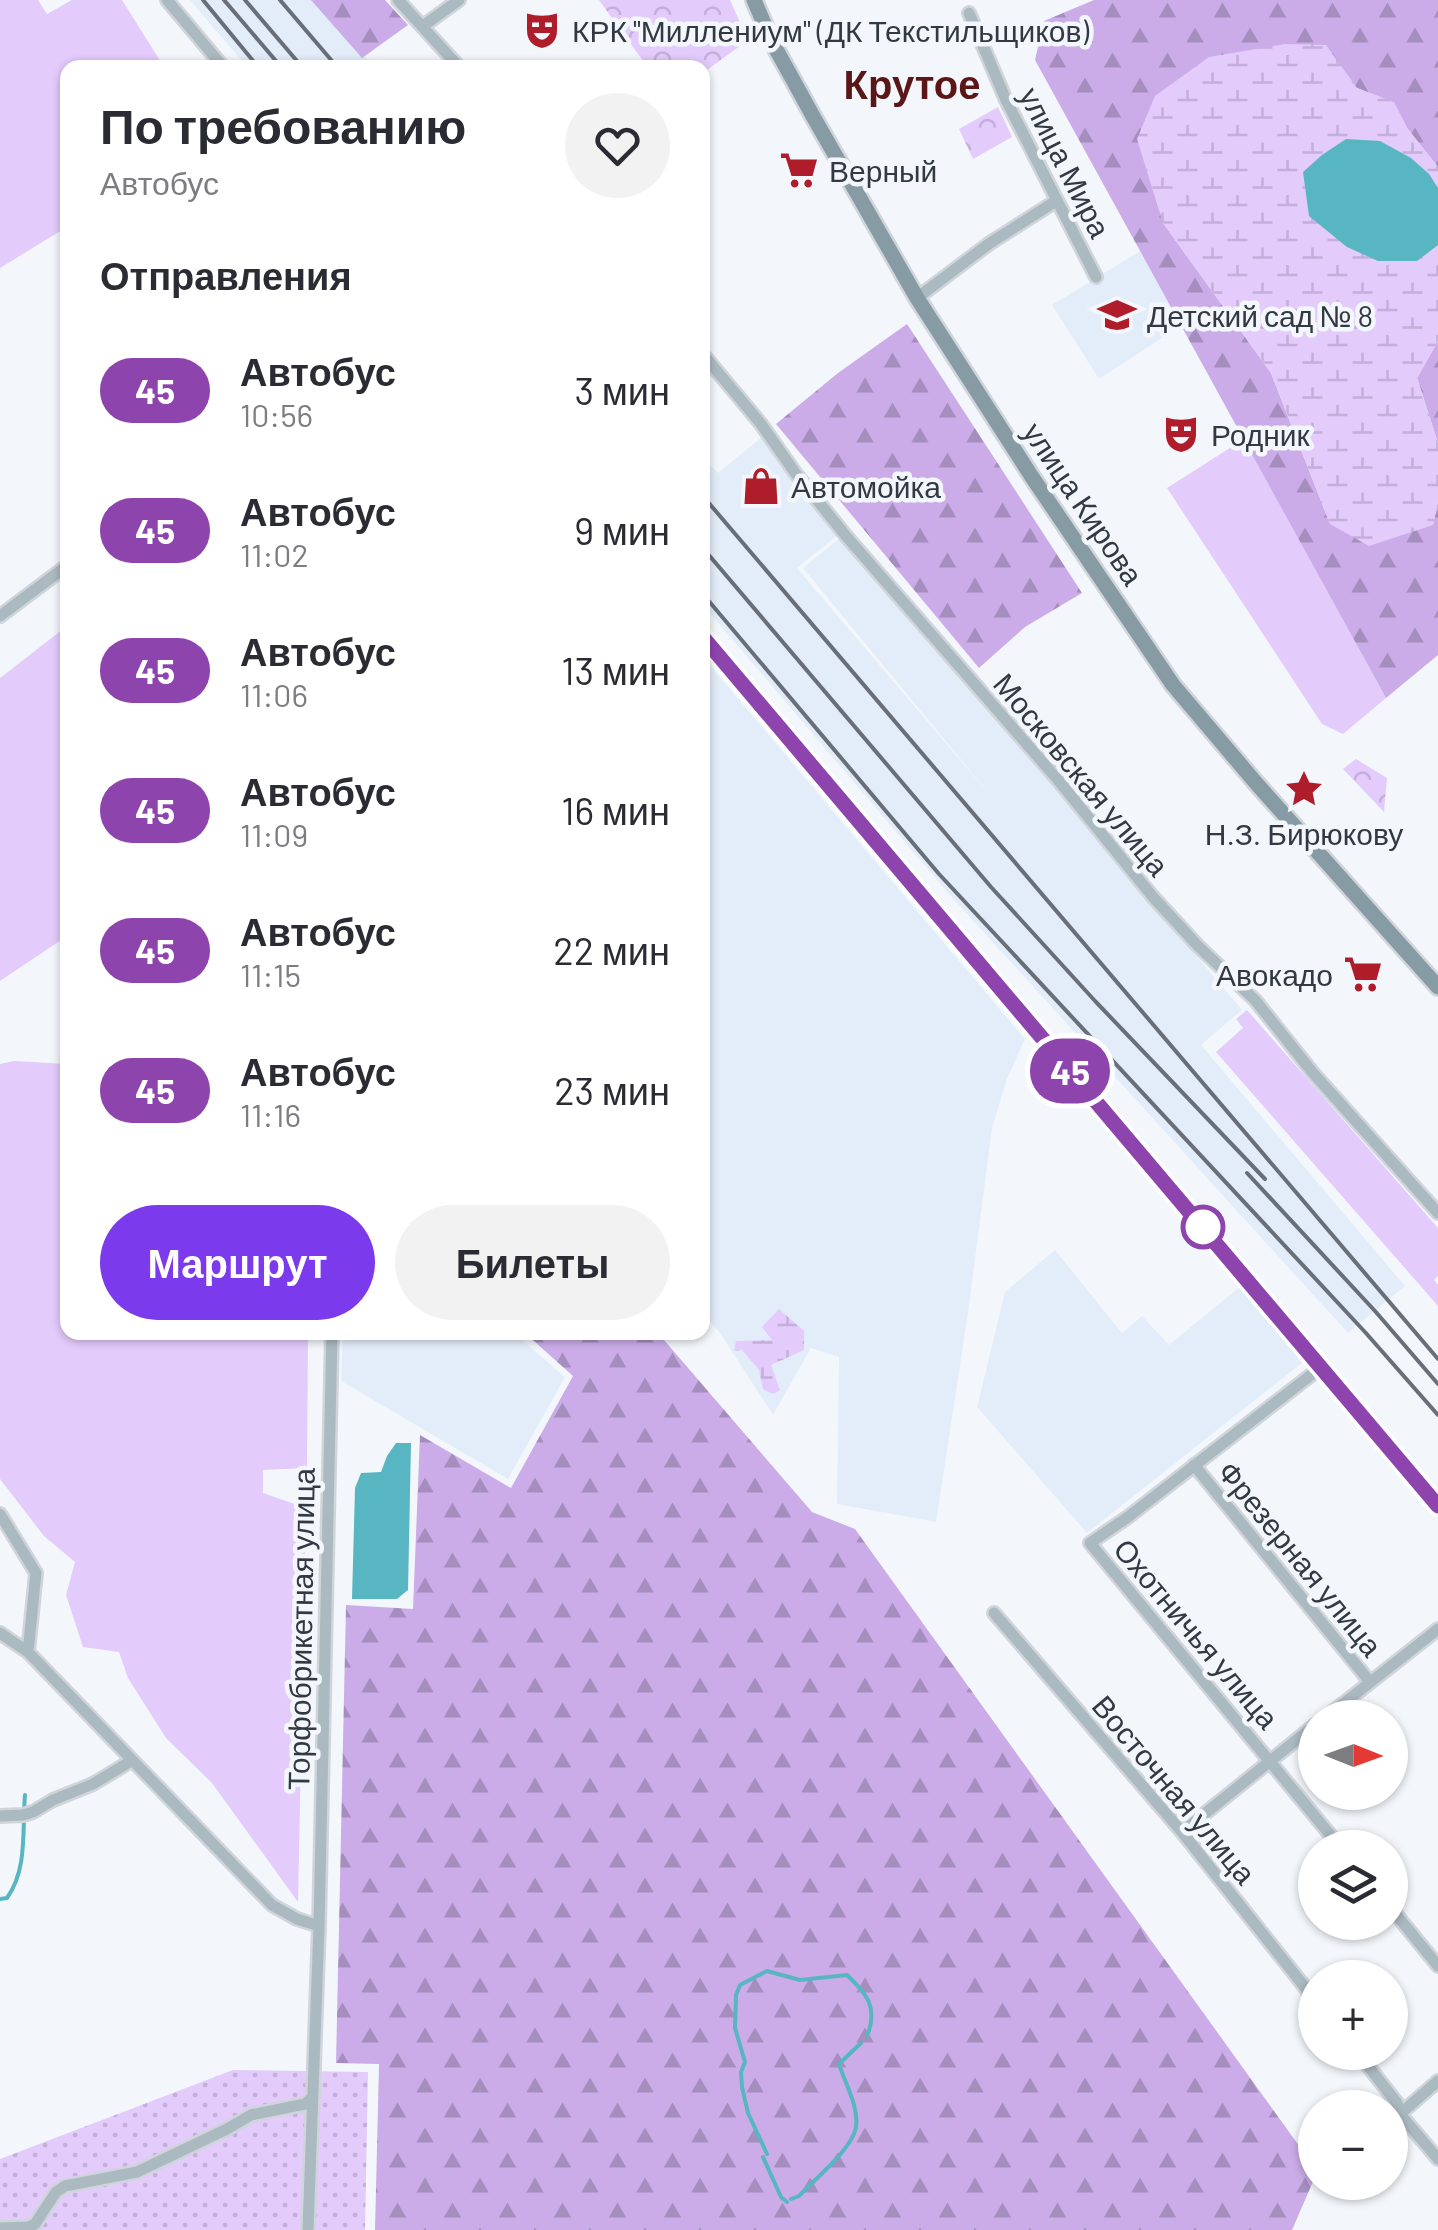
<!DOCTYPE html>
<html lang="ru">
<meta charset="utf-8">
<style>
body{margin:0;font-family:Barlow,sans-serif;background:#f2f2f3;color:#2b2b33;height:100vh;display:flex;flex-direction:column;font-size:38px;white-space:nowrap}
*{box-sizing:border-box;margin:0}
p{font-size:32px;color:#7c7c81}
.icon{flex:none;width:55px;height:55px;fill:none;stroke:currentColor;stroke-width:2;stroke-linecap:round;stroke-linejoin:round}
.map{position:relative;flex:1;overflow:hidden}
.side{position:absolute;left:60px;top:60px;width:650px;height:1280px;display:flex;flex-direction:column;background:#fff;border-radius:20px;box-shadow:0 2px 8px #0004}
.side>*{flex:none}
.badge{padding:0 20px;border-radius:32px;font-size:35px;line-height:65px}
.needle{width:65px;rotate:91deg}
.controls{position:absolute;left:1298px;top:1700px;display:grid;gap:20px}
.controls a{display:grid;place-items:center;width:110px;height:110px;border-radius:50%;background:#fff;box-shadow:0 2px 8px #0004;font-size:50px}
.map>.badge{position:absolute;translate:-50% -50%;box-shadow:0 0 0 5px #fff}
h2{padding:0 40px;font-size:38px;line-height:90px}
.round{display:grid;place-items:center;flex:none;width:105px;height:105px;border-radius:52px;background:#f2f2f3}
.overview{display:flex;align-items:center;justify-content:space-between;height:170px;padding:0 40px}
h1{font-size:48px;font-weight:800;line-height:75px}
.button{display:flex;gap:20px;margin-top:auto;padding:20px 40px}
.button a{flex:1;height:115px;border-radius:60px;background:#7c3aed;color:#fff;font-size:40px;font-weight:800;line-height:115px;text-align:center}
.button a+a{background:#f2f2f3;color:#2b2b33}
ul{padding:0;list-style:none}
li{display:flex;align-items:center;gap:30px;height:140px;padding:0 40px}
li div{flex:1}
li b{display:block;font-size:38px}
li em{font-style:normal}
li .badge{min-width:110px;font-weight:700;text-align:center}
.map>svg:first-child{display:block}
.built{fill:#e3edfa}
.grass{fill:#e3cbfc}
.forest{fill:url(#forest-firs)}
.wetland{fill:url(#wetland-marsh)}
.park{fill:url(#park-crowns)}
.garden{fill:url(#garden-dots)}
.water{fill:#57b6c1}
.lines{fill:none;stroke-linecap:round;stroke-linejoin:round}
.stream{stroke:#57b6c1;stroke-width:4}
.street-casing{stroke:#d0d5db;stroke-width:16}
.secondary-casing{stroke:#d0d5db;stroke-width:20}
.street{stroke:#abb9c0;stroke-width:11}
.secondary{stroke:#879ba5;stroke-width:15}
.rail{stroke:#696f78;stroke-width:4}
.line-casing{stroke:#fff;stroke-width:22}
.line{stroke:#8e44ad;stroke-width:15}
.stop-dot{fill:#fff;stroke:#8e44ad;stroke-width:5}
.labels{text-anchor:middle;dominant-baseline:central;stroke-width:9;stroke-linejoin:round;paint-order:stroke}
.poi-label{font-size:30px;fill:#323943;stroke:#f3f7fc;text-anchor:start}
.street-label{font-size:30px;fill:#323943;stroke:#f3f7fc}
.district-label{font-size:40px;font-weight:bold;fill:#5b1618;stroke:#f3f7fc}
</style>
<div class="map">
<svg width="1438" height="2230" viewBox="0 0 1438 2230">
<defs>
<pattern id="forest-firs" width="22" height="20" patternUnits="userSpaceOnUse" patternTransform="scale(2.5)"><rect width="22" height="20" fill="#cbace9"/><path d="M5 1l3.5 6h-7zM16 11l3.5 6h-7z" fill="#a58dbe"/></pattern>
<pattern id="wetland-marsh" width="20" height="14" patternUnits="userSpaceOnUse" patternTransform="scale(2.5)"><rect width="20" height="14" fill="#e3cbfc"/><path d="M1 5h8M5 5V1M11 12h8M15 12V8" fill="none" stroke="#c3afd9"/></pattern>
<pattern id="park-crowns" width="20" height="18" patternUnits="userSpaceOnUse" patternTransform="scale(2.5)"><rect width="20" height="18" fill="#e3cbfc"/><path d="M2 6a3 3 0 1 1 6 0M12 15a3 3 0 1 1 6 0" fill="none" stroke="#c3afd9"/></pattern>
<pattern id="garden-dots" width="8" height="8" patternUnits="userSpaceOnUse" patternTransform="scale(2.5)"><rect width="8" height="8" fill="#e3cbfc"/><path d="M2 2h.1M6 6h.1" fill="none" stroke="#c3afd9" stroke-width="1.8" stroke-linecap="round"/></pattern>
</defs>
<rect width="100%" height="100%" fill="#f3f7fc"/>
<path class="built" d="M190,0h127l57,67h-127z
M1140,251l42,74 -83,54 -47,-74z
M762,437l77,97 -42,34 198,233 -192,-233 38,-31 79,90 322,383 -41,35 204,241 -57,47 -399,-439 -246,-289 -1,-149 16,17z
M702,656l323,383 -18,40 -15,49 -24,185 -32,209 -99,-18 2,-147 -28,-9 -38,67 -53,-82 -13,-15 -4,1z
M1055,1250l67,83 20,-17 27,29 73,-60 61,77 -216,171 -110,-126 28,-115z
M343,1332l171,1 51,44 -57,102 -167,-98z"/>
<path class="grass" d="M0,0h38l9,14 25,-14h50l42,67 -96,1 -1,159 -67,41z
M1244,439l142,259 -43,36 -21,-10 -155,-236z
M67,626v310l-67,45v-303z
M1247,1010l191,218v48l-4,4 4,5v21l-222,-254 27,-24 -7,-9z
M14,1061l53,3 1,268 240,1 -1,135 -44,2v23l43,15 -8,394 -86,-119 -46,-45 -38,-60 -9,-26 -36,-5 -17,-52 9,-33 -31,-26 -44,-57v-415z"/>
<path class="forest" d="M311,0h74l23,25 -46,33z
M1094,0h344v167l-31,-39 -13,-25 -37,-15 -194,135 108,150 59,151 103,1 5,-24v154l-52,43 -351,-638 9,-39z
M907,324l175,269 -57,34 -46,41 -203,-244 62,-51z
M1438,341v102l-21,-65z
M525,1333h133l154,179 43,17 460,639v9l-23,53h-917l4,-166 -43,-1 10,-458 67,4 7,-174 91,53 62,-112z"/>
<path class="wetland" d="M1285,44l41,1 31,43 37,14 13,26 31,39v174l-21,37 21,65v58l-5,24 -64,21 -39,-22 -59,-151 -108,-150 -26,-84 18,-43 54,-39z
M779,1309l25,22v19l-33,15 9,25 -7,4 -10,-5 -4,-19 -17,-20 -8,1 2,-10 36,-1 -10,-13z"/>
<path class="park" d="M599,0h131l18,40 -45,33 -1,-5 -59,-1 3,-2z
M998,107l14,30 -39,22 -14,-30z
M1356,759l31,19 -3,34 -41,-43z"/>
<path class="garden" d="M233,2070l135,2 -3,158h-365v-71z"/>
<path class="water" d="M1346,139l34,2 31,17 18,16 9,14v57l-21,16h-39l-31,-14 -38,-31 -6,-44 19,-17z
M396,1443h15l-3,147 -11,9h-45l3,-111 6,-15 20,-1 6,-16z"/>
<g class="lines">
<path class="stream" d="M0,1899l7,-1c21,-29 15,-69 18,-103
M767,2154l-19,-41 -6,-26 -1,-15 4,-10 -10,-34 1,-33 4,-10 27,-14 33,9 47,-5c21,20 31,33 20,61
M763,2157l18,40 6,5
M791,2199l8,-3c15,-16 54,-48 57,-69 3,-20 -11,-44 -17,-63l22,-21"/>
<g class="street-casing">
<path id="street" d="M167,0l57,68
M398,0l62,68
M969,13l37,87 90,177
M423,26l36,-26
M917,298l73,-55 66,-42
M702,353l59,71 35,50 50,62 212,244 95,117 45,49 57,54 58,73 125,140
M0,616l68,-51
M702,635l736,871
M1320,1368l-192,149 -38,26 251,305
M1194,1465l176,217
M0,1514l36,59 -8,79
M994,1613l188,219 133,168
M0,1633l28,19 244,253 25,14 22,7
M1325,1718l113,-89
M0,1816l23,-1 10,-3 20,-12 40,-16 38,-23
M1182,1832l133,-107
M1390,1907l48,59
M1357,2052l40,51 3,11 38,45
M1400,2114l38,-33
M0,2228l29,-1 6,-3 21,-32 9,-6 72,-14 90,-43 24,-14 54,-11 8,-7
M308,2230l11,-304 13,-594"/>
</g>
<g class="secondary-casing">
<path id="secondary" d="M754,0l17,40 43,78 103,180 115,179 141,208 83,98 182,204"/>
</g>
<use href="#street" class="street"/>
<use href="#secondary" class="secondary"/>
<path class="rail" d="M203,0l56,68
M224,0l58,68
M245,0l58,68
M280,0l58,68
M702,495l736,864
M702,547l289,340 105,115 169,177
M702,593l237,281 426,458 73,83
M1247,1173l128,138 63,73"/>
</g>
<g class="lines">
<g class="line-casing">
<path id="line" d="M702,636l736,870"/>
</g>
<use href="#line" class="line"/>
</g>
<defs>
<g id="theatre-bare" transform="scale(3)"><path d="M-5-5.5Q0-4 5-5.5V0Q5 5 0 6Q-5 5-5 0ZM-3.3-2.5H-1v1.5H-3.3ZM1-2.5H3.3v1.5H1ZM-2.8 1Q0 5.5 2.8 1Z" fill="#af1c2a" stroke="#f3f7fc" stroke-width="2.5" paint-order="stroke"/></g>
<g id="supermarket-bare" transform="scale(3)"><path d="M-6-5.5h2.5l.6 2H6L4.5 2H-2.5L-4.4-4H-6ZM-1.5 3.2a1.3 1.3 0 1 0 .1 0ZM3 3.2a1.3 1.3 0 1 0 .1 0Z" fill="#af1c2a" stroke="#f3f7fc" stroke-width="2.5" paint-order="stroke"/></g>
<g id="school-bare" transform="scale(3)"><path d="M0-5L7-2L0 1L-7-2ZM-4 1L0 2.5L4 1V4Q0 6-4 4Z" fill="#af1c2a" stroke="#f3f7fc" stroke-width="2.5" paint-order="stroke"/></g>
<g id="shop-bare" transform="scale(3)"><path d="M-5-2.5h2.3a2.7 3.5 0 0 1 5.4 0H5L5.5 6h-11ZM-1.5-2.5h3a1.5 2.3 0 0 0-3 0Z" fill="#af1c2a" stroke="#f3f7fc" stroke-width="2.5" paint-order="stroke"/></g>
<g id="sight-bare" transform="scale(3)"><path d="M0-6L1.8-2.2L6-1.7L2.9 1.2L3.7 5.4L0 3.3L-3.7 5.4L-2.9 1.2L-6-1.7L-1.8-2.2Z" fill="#af1c2a" stroke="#f3f7fc" stroke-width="2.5" paint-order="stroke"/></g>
</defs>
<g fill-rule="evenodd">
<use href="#theatre-bare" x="542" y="30"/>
<use href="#supermarket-bare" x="799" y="170"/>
<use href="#school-bare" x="1117" y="315"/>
<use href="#theatre-bare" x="1181" y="434"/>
<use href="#shop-bare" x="761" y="486"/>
<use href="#sight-bare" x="1304" y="789"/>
<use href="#supermarket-bare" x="1363" y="974"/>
</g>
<circle class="stop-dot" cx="1203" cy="1227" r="20"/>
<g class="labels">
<g class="poi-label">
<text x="572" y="30">КРК "Миллениум" (ДК Текстильщиков)</text>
<text x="829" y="170">Верный</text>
<text x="1147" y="315">Детский сад № 8</text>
<text x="1211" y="434">Родник</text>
<text x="791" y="486">Автомойка</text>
<text x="1304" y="833" text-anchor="middle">Н.З. Бирюкову</text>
<text x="1333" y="974" text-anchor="end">Авокадо</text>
</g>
<g class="street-label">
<text transform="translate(1066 162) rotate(63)">улица Мира</text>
<text transform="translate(1084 503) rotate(56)">улица Кирова</text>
<text transform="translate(1082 774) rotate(50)">Московская улица</text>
<text transform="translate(1301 1558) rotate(51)">Фрезерная улица</text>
<text transform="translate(300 1629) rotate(-89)">Торфобрикетная улица</text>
<text transform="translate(1197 1633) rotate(50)">Охотничья улица</text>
<text transform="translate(1175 1789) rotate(50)">Восточная улица</text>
</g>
<g class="district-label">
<text x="912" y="83">Крутое</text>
</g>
</g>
</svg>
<div class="controls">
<a><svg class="needle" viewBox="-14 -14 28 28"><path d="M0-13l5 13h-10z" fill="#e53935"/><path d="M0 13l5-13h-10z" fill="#7c7c81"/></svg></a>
<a><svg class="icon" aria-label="layers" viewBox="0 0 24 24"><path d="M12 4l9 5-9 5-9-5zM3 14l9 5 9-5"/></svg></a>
<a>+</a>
<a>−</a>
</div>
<b class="badge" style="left:1070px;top:1071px;background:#8e44ad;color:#fff">45</b>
<section class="side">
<div class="overview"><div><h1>По требованию</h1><p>Автобус</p></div><a class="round"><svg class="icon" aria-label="heart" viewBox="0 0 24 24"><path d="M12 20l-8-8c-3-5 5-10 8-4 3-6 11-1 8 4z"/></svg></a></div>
<h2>Отправления</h2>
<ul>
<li><span class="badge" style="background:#8e44ad;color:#fff">45</span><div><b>Автобус</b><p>10:56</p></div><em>3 мин</em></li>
<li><span class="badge" style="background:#8e44ad;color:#fff">45</span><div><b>Автобус</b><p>11:02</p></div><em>9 мин</em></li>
<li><span class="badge" style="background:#8e44ad;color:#fff">45</span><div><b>Автобус</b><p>11:06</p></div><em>13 мин</em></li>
<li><span class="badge" style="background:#8e44ad;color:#fff">45</span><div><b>Автобус</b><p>11:09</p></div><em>16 мин</em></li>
<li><span class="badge" style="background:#8e44ad;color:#fff">45</span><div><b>Автобус</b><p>11:15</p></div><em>22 мин</em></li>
<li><span class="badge" style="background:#8e44ad;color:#fff">45</span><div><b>Автобус</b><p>11:16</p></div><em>23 мин</em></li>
</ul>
<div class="button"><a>Маршрут</a><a>Билеты</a></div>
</section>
</div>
